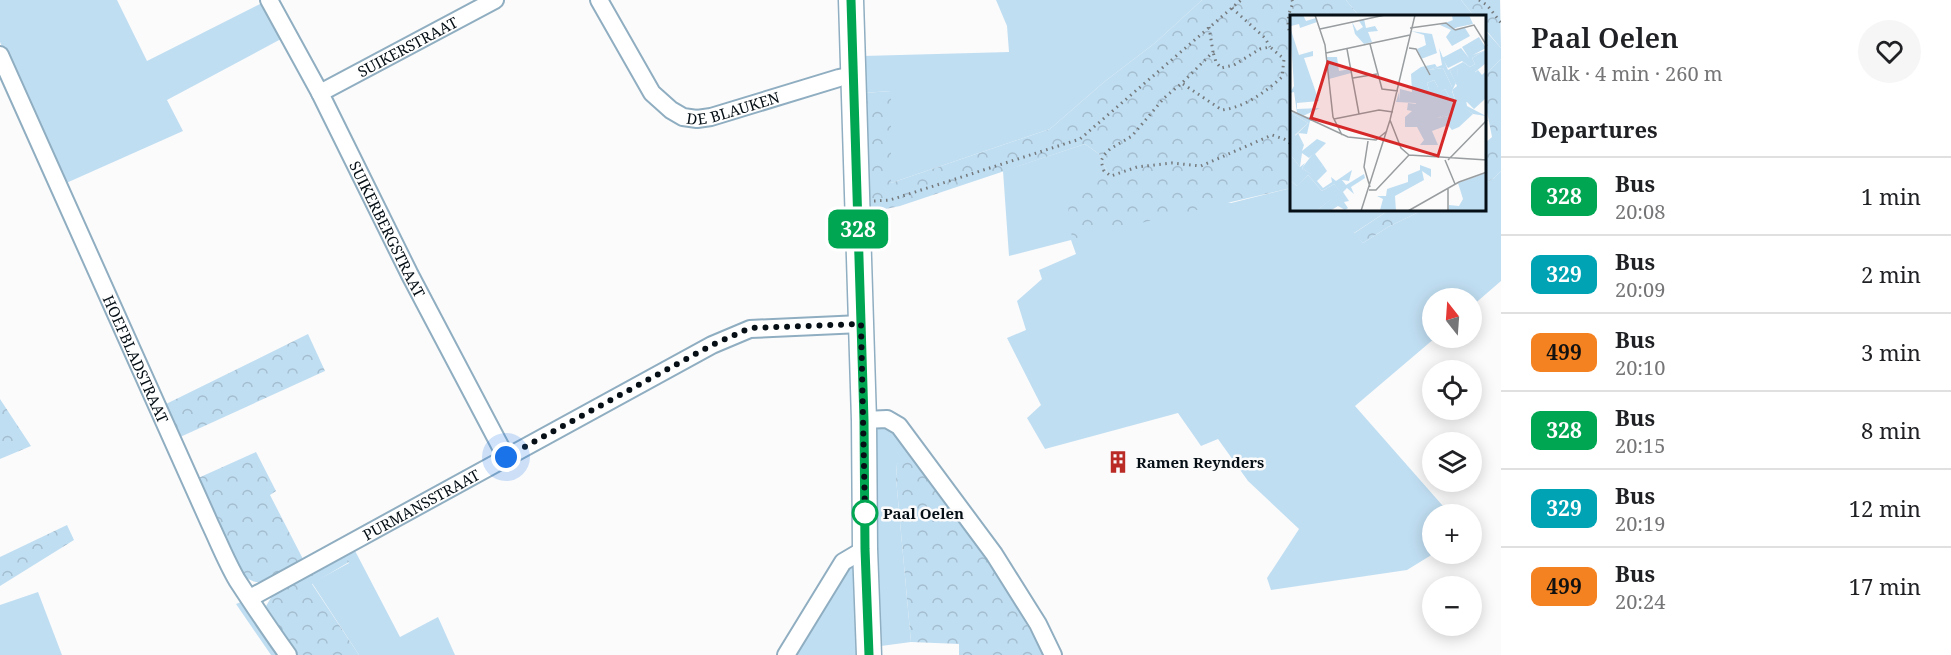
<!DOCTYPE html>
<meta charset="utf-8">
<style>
body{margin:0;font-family:"Noto Serif",serif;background:#f6f6f6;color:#202124;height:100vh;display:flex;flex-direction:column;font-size:22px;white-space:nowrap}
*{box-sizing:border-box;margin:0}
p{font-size:20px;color:#757577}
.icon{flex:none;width:33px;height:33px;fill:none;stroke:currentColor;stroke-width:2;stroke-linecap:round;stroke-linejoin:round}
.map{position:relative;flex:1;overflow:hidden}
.sheet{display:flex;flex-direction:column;background:#fff;width:450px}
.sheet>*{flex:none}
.badge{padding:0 12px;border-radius:9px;font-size:21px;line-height:39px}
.needle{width:39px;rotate:343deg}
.tools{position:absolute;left:1422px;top:288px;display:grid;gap:12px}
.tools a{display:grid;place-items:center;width:60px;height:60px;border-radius:50%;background:#fff;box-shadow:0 3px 15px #0003;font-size:30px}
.you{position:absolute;width:30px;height:30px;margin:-15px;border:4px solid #fff;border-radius:50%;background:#1a73e8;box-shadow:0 0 0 9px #1a73e833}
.map>.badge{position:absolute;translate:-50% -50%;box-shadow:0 0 0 3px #fff}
h2{padding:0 30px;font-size:22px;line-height:54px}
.round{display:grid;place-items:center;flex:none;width:63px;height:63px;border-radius:32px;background:#f6f6f6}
.summary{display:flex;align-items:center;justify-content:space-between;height:102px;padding:0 30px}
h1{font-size:28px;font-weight:600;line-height:45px}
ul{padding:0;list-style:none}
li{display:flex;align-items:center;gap:18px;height:78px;padding:0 30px;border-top:2px solid #e0e0e0}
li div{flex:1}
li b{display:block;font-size:22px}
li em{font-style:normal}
li .badge{min-width:66px;font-weight:700;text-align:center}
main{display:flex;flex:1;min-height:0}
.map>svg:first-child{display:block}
.green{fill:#c0def2}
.forest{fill:url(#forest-crowns)}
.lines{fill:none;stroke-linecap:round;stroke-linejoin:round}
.street-casing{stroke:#90aec1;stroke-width:20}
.secondary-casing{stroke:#90aec1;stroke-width:27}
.path{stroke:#747a7d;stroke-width:3;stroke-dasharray:1.5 4.5;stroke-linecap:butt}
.street{stroke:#fff;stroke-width:16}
.secondary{stroke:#fff;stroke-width:24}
.line-casing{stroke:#fff;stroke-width:14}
.line{stroke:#00a651;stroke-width:9}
.walk{stroke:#050f15;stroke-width:6;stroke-dasharray:0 10.8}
.stop-dot{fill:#fff;stroke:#00a651;stroke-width:3}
.labels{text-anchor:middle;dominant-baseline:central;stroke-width:5;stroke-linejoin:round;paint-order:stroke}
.street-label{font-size:15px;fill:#050f15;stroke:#fbfbfb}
.poi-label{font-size:15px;font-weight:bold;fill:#050f15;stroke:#fbfbfb;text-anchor:start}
.stop-label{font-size:15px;font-weight:bold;fill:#050f15;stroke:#fbfbfb;text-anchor:start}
.inset-road{fill:none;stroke:#999d9f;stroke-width:1.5}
.view{fill:#d62828;fill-opacity:0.15;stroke:#d62828;stroke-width:3}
.inset-edge{fill:none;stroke:#050f15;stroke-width:3}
</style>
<main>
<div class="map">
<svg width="1501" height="655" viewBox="0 0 1501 655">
<defs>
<pattern id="forest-crowns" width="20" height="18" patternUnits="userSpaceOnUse" patternTransform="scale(1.5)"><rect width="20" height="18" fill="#c0def2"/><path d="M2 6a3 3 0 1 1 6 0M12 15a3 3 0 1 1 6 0" fill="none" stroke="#a4bdcf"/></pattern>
</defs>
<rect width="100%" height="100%" fill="#fbfbfb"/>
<path class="green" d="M0,0h117l30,61 115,-58 19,36 -114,61 16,31 -119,53 -64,-142z
M996,0h206l-47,43 -51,39 -54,47 -159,54v-92l-27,2 -1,-37 146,-4 -2,-26z
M1346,0h115l13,16h-115z
M1484,29l17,19v11l-16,16z
M1085,144l14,10 10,22 122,27 60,-15v22h98l-35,23 9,10 25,-16 35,-17h61l1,-27 8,-4 8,-8v110l-29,25v-8h-40v40h3l-80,68 95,108h-18l1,40 -26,16 -136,20 -4,-12 32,-49 -51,-48 -30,-42 -17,7 -23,-33 -133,36 -18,-31 14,-13 -34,-67 19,-8 -9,-29 25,-22 -3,-9 37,-16 -5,-14 -62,16 -6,-85z
M889,426l25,30 -17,8 -1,14 15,164 -30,4 -8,-214 8,-5z
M352,545l48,92 38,-20 17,38h-96l-47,-72 37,-20 -7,-13z
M848,564l7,1 2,90h-64z
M38,592l24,63h-62v-50z
M241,602l37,53h-7l-35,-51z"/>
<path class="forest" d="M1202,0h144l13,16h-68v172l-219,51 -6,-49 43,-14 -10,-22 -14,-10 -185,62 -19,4 -13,-2 -4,-115 27,-2v92l159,-54 54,-47 51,-39z
M1461,0h39l1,48 -16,-19 -1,-13h-10z
M1501,59v112l-8,8 -8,4v-40l7,-6 -7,-35v-27z
M1389,210h34l-35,17 -25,16 -10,-9z
M308,334l17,37 -147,67 -14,-33z
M0,399l31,47 -31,13z
M256,452l20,39 -6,4 33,64c-11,6 -33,22 -45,23 -7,0 -13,-5 -17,-10l-45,-93z
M915,456l62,85 68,114h-86v-11l-48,-2 -15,-164 1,-14 6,-7z
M67,525l7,15 -74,46v-29z
M342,550l7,12 -37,22 47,71h-61l-32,-49 9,-15z"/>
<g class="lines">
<g class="street-casing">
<g id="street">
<path id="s1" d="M269,0l51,93 90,182 96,182"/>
<path id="s2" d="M599,0l53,93 19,17 12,7 14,2 14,-2 128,-39 14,-3"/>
<path id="s3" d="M0,55l210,469c9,19 17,39 27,56 17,26 33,50 51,75"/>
<path id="s4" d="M320,93l175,-93"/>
<path d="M864,420l23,-1 12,7 95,128 44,70 15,31"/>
<path id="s5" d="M250,598l462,-253 38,-16 111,-5"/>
<path d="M786,655l57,-93 22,-13"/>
</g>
</g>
<g class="secondary-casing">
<path id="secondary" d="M851,0l13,420 1,129 4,106"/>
</g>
<path class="path" d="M1479,0l8,5 14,18
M1232,8l33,30 5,9
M1209,27l4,25 -31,31 -18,15 -32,38 -22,13 -6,6 -3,6 3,10 7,5 26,-9 35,-4 29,3 71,-31 12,4 7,5
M1291,36c-5,-12 -3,-22 2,-33l-1,-3
M1183,84l39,26c23,-3 42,-17 60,-33l2,-18 -14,-12 -10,2 -26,16 -13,3 -5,-6 -3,-10
M874,201l16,-1 190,-61 161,-139"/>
<use href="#street" class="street"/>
<use href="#secondary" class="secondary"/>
</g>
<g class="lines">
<g class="line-casing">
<path id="line" d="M851,0l13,420 1,129 4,106"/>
</g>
<use href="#line" class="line"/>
<path class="walk" d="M506,457l206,-112 38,-17 111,-4 4,189"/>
</g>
<defs>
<g id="building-bare" transform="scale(1.8)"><path d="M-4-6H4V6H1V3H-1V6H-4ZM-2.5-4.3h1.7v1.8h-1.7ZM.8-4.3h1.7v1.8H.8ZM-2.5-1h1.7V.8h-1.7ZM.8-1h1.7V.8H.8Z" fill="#ba2b26" stroke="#fbfbfb" stroke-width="2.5" paint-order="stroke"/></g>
</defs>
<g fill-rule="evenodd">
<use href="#building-bare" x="1118" y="462"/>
</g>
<circle class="stop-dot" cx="865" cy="513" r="12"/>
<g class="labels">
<g class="street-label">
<text stroke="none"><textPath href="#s4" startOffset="99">SUIKERSTRAAT</textPath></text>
<text stroke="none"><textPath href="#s2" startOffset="198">DE BLAUKEN</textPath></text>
<text stroke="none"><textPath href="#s1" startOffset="258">SUIKERBERGSTRAAT</textPath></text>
<text stroke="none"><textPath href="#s3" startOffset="333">HOEFBLADSTRAAT</textPath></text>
<text stroke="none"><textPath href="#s5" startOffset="195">PURMANSSTRAAT</textPath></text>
</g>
<g class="poi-label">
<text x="1136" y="462">Ramen Reynders</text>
</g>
<g class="stop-label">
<text x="883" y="513">Paal Oelen</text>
</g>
</g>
<g transform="translate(1290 15)">
<rect width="196" height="196" fill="#fbfbfb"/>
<path d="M0,0h13l3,6 10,-3 1,4 -17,6 -1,-4 -8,2zM163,5l4,7 -4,3 12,-2 5,8 -18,10 -6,-9 5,-7 -11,-5zM121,16l21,3 5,19 -16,6 -4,-10 9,-4 -2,-10zM189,22l7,11 -13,7 13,-5 -14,8 3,6 -5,3 -8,-6 -14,7 -6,-10 19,-10 8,10 -7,-11zM37,42h10l2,14 11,-2 1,4 -22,6zM145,49l2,3 -8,3 14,-2 9,19h-14l-4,-7 -7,3 3,10 -16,7 -15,1 1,-12 12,3 -1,-18 10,-7zM167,52l2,19 19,-16 4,5 4,-4v27l-12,11 -7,-7 -11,1 -4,-13 5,-4 -7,-15zM155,74l9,17 -3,6 -14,6 13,-2 11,-11 12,9 -14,13 -7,3 -4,-5 -16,6 6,14h-18l4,-5 -7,-13h-12v-10l7,-6 -5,-1 1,-7 9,1 -4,6zM0,97l18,11 -13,12 9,10 -2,6 15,-12 9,4 -11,11 8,11 -11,10 -10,-7 10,-13 -3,3 -7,-5 -2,14 -10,-13zM196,158v38h-38l1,-6 10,1 4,-7 -5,-16zM18,160l14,16 12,-7 7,8 -25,19h-26v-31l7,6z" fill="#c0def2"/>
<path d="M162,0h17l4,9 -19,4zM74,4l2,9 9,-2 3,5 -10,1 4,10 -8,2 -9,-10 -3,-12 5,9 6,-4 -4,-6zM0,12l9,28 14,-4v5l-9,2 15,43 -22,2v6l23,-1 -17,8 20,4 -13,1 -3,13 -9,-1 6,12 -9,-9 13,-13 -18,-11 7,1 -3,-21 -4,1 4,-7zM149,33l9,22 15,-8 7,5 5,-3 -3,-6 14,-8v13l-11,9 3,4 -12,12 -8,-1 -1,-19 -7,3 6,12 -4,8 4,12 10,-3 1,6 19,10 -13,-2 -12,-8 -11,10 -13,2 13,-6 4,-6 -9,-17 -4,3 3,14 -11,6 -20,-2 3,-7 -20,-1 3,-10v9l31,-8 -3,-10 7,-3 4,7h14l-9,-19 -14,2 13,-5zM0,139l10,13 5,-4 -3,5 9,6 12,-9 4,6 -10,10 6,7 9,-6 -1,-5 5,4 16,-11 -3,11 -7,-1 4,5 18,-11 1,4 -14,9 3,7 -7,-6 -4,4 6,9 -5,1 4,6 -3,2 -7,-4 -8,5h-14l24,-19 -6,-8 -12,7 -14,-16 -15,16 4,-5 -7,-6zM130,150l11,4v8l-9,-6 2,9 -29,16 1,15 -16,-1 3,-11 -6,-3h9l1,-7 21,-7v-7l12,-5z" fill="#c0def2"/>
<path class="inset-road" d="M25,0l10,30 8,72 9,18M120,13l36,-5 9,7M30,14l65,-14M165,15l19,-5 13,21M80,29l12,45 16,2M119,33l7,1 14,26M57,34l12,65M36,38l84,-18M63,63l24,-4M0,95l58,27 28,3 11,-9M44,104l45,-9 14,2M100,105l11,28 8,7M78,126l-4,26 6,20M119,140l78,5M155,145l10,24M158,145l39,-40M79,175h7l33,-35M71,196l29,-91 25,-105M118,196l51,-29 28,-10M158,196v-22"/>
<path class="view" d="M38,47l127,39 -17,55 -127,-38z"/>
<rect width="196" height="196" class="inset-edge"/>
</g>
</svg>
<div class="tools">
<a><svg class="needle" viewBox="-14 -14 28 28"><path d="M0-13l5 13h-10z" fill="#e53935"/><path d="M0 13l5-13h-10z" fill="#757577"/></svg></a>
<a><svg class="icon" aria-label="locate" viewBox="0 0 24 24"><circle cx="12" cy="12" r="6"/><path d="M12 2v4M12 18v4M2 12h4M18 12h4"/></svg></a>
<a><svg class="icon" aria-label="layers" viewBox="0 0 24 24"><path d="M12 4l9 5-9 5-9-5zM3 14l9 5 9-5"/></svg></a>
<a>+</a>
<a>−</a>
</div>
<div class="you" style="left:506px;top:457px"></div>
<b class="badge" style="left:858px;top:229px;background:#00a651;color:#fff">328</b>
</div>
<section class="sheet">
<div class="summary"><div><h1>Paal Oelen</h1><p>Walk · 4 min · 260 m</p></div><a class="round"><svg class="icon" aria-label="heart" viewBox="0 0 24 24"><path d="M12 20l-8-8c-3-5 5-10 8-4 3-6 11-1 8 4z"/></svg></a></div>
<h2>Departures</h2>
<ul>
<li><span class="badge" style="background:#00a651;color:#fff">328</span><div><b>Bus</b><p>20:08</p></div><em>1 min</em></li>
<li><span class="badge" style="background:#00a3b4;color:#fff">329</span><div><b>Bus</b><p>20:09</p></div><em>2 min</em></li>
<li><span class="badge" style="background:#f58220;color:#111">499</span><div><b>Bus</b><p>20:10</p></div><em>3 min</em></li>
<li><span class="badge" style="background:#00a651;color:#fff">328</span><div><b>Bus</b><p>20:15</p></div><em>8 min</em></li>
<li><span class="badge" style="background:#00a3b4;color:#fff">329</span><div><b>Bus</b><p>20:19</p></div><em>12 min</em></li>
<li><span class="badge" style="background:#f58220;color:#111">499</span><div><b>Bus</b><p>20:24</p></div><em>17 min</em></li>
</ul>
</section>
</main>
